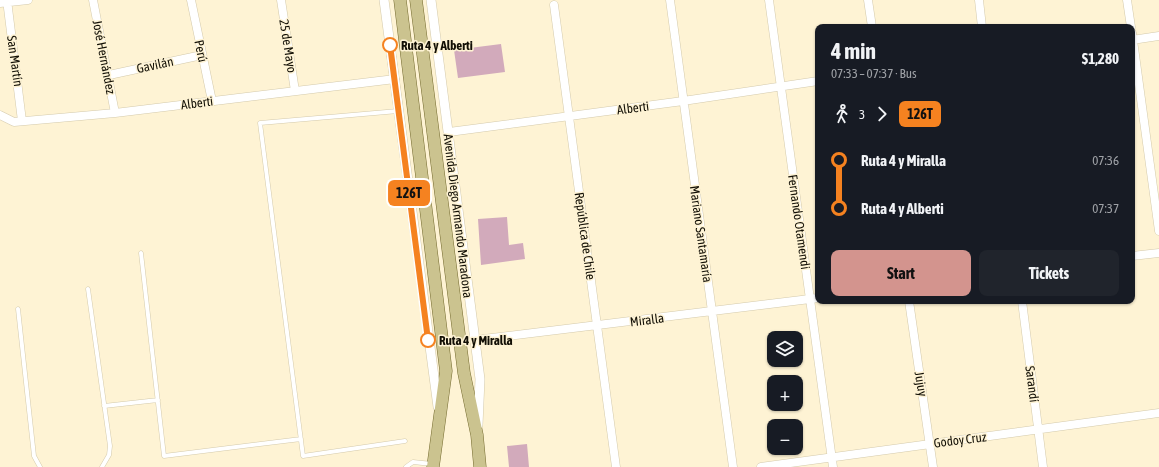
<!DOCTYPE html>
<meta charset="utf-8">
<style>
body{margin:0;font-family:"Asap Condensed",sans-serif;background:#20242c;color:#f1f3f6;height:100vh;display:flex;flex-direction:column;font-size:15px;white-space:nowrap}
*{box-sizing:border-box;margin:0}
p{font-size:13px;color:#9ea1a6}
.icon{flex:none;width:22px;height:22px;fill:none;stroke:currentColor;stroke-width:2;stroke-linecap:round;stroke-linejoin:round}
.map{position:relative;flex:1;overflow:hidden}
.panel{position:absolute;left:815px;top:24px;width:320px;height:280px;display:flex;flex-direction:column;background:#171b24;border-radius:8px;box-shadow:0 1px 3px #0004}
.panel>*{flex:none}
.badge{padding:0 8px;border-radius:6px;font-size:14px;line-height:26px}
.buttons{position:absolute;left:767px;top:331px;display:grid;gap:8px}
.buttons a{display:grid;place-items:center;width:36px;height:36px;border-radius:8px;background:#171b24;box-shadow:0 1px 3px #0004;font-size:20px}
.map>.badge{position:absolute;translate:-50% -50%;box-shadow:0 0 0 2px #fff}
.legs{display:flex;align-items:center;gap:6px;height:44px;padding:0 16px;font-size:13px}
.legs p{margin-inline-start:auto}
.summary{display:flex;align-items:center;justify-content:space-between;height:68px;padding:0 16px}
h1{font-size:22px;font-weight:700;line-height:30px}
.button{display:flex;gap:8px;margin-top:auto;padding:8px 16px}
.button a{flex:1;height:46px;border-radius:8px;background:#d3948e;color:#111;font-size:16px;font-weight:700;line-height:46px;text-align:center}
.button a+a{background:#20242c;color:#f1f3f6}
ul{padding:0 16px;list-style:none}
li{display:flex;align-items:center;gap:14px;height:48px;font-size:15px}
li i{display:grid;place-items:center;width:6px;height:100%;margin:0 5px;background:currentColor}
li i::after{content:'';width:10px;height:10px;margin:-5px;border:3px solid;border-radius:50%;background:#171b24}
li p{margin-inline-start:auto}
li:first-child i{background:linear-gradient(#0000 50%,currentColor 0)}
li:last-child i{background:linear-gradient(currentColor 50%,#0000 0)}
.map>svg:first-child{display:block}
.building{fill:#d2aabb}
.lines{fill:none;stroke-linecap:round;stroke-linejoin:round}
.service-casing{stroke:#d4caac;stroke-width:5}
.minor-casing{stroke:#d4caac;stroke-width:9}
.tertiary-casing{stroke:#d4caac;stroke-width:10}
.primary-casing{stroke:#746a2f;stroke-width:13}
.service{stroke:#fff;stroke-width:4}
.minor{stroke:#fff;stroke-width:8}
.tertiary{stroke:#fff;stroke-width:9}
.primary{stroke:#cbc38f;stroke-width:12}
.line-1-casing{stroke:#fff;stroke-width:9}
.line-1{stroke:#f58220;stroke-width:6}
.stop-1-dot{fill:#fff;stroke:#f58220;stroke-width:2}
.labels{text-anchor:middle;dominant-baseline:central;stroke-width:3;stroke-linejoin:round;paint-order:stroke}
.stop-label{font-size:13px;font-weight:bold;fill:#120f05;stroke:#fef3d4;text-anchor:start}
.street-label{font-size:13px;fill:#120f05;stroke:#fef3d4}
</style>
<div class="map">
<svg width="1159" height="467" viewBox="0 0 1159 467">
<rect width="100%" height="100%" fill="#fef3d4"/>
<path class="building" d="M501,44l4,28 -47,6 -4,-28z
M507,217l2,28 14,-2 2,16 -44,6 -3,-46z
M527,444l2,23h-20l-2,-21z"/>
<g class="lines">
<g class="service-casing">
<path id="service" d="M398,111l-138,12 43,333 102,-15
M141,253l23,203 137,-17
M88,289l22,157 -1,9 -7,12
M18,309l16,147 6,11
M104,406l54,-6
M406,467l7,-5 19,2"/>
</g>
<g class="minor-casing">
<path id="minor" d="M7,0l15,121
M93,0l22,113
M191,0l21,101
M281,0l14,91
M670,0l63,467
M769,0l64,467
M868,0l4,27
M979,0l3,27
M1127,0l4,27
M0,3l28,-3
M554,5l62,462
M1132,33l27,198
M1132,40l27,-4
M109,75l93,-20
M0,115l14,7 101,-9 280,-34
M449,132l234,-31 135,-20
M1132,256l27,-3
M909,301l24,166
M1022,301l21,166
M475,340l343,-42
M761,467l398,-54"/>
</g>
<g class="tertiary-casing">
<path id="tertiary" d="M384,0l54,407
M431,0l49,379 -2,46"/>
</g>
<g class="primary-casing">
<path id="primary" d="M400,0l46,371 -13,96
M416,0l48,373 13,62 3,32"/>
</g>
<use href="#service" class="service"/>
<use href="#minor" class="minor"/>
<use href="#tertiary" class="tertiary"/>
<use href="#primary" class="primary"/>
</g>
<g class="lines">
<g class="line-1-casing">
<path id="line-1" d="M390,45l38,295"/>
</g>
<use href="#line-1" class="line-1"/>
</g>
<g class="stop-1-dot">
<circle cx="390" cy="45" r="7"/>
<circle cx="428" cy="340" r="7"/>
</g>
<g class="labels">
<g class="stop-label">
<text x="401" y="45">Ruta 4 y Alberti</text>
<text x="439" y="340">Ruta 4 y Miralla</text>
</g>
<g class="street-label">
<text transform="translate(288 46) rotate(81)">25 de Mayo</text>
<text transform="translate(201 51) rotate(78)">Perú</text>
<text transform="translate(104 57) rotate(79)">José Hernández</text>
<text transform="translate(15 61) rotate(82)">San Martín</text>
<text transform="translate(155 65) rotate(-12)">Gavilán</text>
<text transform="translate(197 103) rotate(-7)">Alberti</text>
<text transform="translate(633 108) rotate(-7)">Alberti</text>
<text transform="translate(458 216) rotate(83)">Avenida Diego Armando Maradona</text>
<text transform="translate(799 222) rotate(82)">Fernando Otamendi</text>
<text transform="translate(701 234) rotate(82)">Mariano Santamaría</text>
<text transform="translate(585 236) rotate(82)">República de Chile</text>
<text transform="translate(647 320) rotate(-7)">Miralla</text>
<text transform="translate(921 384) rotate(81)">Jujuy</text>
<text transform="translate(1032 384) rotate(83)">Sarandí</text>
<text transform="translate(960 440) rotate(-7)">Godoy Cruz</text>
</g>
</g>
</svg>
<div class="buttons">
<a><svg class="icon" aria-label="layers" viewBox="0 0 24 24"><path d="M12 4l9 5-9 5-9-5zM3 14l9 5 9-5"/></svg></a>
<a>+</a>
<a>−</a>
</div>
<b class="badge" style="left:409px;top:193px;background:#f58220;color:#111">126T</b>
<section class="panel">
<div class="summary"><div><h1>4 min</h1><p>07:33 – 07:37 · Bus</p></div><b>$1,280</b></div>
<div class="legs"><svg class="icon" aria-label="walk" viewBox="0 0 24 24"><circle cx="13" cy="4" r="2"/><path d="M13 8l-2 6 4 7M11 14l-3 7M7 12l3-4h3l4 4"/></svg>3<svg class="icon" aria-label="forward" viewBox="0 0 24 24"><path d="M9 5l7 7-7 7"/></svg><b class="badge" style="background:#f58220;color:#111">126T</b></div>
<ul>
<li><i style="color:#f58220"></i><b>Ruta 4 y Miralla</b><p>07:36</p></li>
<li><i style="color:#f58220"></i><b>Ruta 4 y Alberti</b><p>07:37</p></li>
</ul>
<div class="button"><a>Start</a><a>Tickets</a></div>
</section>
</div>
